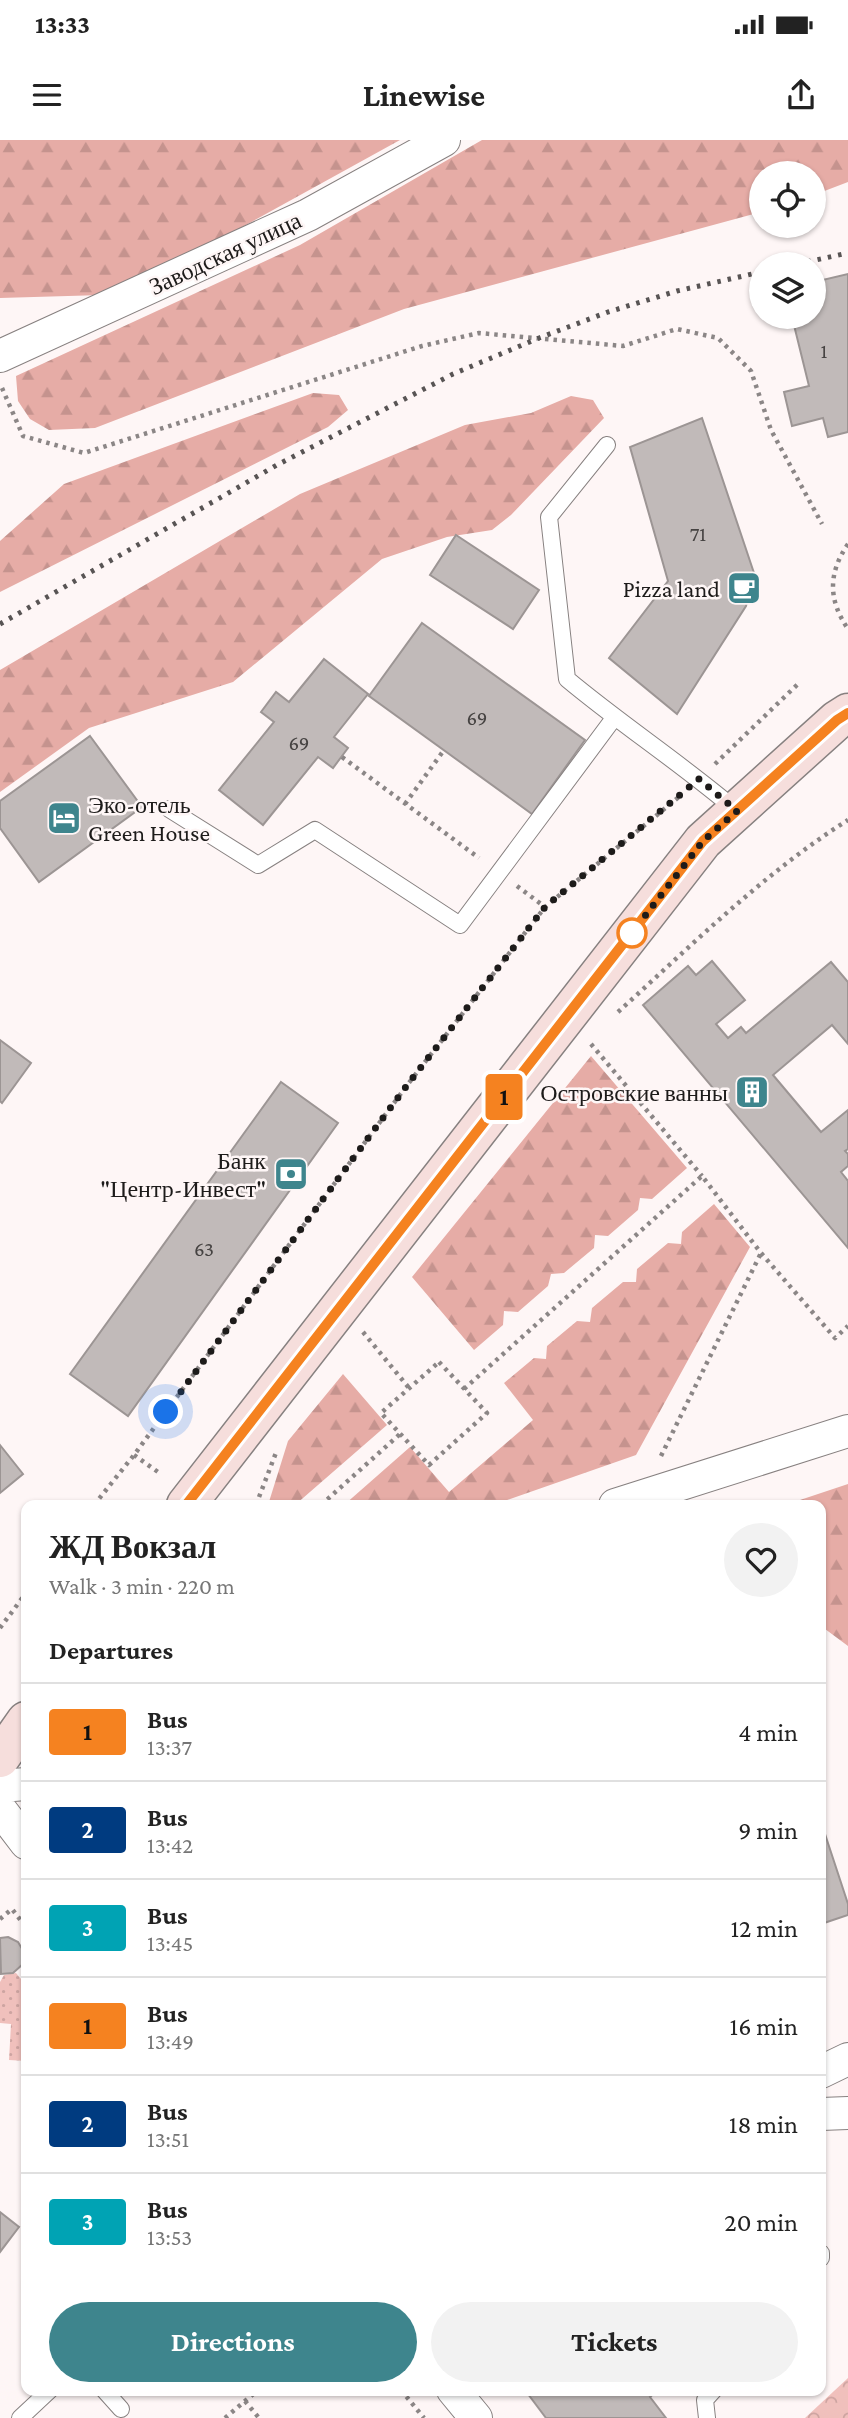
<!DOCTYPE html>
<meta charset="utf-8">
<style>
body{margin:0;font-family:"Crimson Pro",serif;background:#f2f2f2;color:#222;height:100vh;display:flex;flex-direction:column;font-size:26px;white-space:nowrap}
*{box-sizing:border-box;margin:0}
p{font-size:23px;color:#767676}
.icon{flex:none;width:38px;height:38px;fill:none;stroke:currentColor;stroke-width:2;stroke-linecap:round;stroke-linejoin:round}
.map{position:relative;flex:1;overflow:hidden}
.drawer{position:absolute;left:21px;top:1360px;width:805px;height:896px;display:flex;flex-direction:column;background:#fff;border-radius:14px;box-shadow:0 2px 5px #0004}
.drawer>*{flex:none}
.badge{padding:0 14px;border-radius:5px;font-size:24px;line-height:46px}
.buttons{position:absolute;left:749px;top:21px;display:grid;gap:14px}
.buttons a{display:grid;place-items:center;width:77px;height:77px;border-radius:50%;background:#fff;box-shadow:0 2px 5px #0004;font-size:35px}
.you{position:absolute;width:35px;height:35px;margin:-18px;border:5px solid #fff;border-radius:50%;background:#1a73e8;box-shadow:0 0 0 10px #1a73e833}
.map>.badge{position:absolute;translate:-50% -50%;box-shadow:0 0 0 4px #fff}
h2{padding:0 28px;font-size:26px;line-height:63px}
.round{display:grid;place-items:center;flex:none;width:74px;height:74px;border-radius:37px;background:#f2f2f2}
.headline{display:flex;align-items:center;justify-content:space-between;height:119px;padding:0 28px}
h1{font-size:33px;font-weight:700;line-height:52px}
.action{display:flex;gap:14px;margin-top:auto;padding:14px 28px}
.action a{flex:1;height:80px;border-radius:42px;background:#3e858d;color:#fff;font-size:28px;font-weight:700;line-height:80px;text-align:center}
.action a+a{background:#f2f2f2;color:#222}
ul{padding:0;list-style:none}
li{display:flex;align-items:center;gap:21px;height:98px;padding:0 28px;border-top:2px solid #e0e0e0}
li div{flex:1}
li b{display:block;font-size:26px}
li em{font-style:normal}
li .badge{min-width:77px;font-weight:700;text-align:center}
.status{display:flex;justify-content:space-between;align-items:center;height:49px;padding:0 35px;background:#fff;direction:ltr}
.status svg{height:19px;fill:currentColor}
header{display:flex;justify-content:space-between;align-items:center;height:91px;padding:0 28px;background:#fff;font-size:32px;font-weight:700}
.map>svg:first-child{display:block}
.grass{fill:url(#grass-dots)}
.forest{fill:url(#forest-firs)}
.park{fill:url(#park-crowns)}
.building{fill:#c1bab9;stroke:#9c9594;stroke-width:2}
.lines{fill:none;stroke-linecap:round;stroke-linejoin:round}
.lane-casing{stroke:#878180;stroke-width:18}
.street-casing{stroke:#878180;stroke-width:34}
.secondary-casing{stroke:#878180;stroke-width:41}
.path{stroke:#8b8686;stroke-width:4.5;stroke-dasharray:3.5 5;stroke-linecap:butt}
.lane{stroke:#fff;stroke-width:16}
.street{stroke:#fff;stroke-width:32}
.secondary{stroke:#f6dedc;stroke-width:38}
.rail{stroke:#585454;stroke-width:5;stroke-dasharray:3.5 7;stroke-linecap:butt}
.line-casing{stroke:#fff;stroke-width:16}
.line{stroke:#f58220;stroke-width:10}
.walk{stroke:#1d1b1a;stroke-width:7;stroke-dasharray:0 12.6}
.stop-dot{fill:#fff;stroke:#f58220;stroke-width:3.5}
.labels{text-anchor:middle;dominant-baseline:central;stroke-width:5;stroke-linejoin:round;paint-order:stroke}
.number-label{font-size:21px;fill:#464342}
.street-label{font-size:24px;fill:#1d1b1a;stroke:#fef6f6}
.poi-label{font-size:24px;fill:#1d1b1a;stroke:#fef6f6;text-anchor:end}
</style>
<div class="status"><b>13:33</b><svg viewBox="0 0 49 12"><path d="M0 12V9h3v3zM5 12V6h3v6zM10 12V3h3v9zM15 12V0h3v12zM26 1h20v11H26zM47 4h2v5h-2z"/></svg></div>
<header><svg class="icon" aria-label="menu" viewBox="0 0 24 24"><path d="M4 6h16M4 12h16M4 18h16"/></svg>Linewise<svg class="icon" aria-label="share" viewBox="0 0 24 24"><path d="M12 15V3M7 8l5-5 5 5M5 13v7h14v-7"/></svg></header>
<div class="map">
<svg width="848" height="2278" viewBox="0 0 848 2278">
<defs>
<pattern id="grass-dots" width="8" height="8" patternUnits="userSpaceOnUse" patternTransform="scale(1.75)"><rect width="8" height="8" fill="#f0c0bc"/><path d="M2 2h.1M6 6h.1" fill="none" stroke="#cda4a1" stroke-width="1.8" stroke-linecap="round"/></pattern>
<pattern id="forest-firs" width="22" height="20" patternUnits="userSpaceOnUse" patternTransform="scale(1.75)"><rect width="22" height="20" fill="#e6aca6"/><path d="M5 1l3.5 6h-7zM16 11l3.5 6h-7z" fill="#c5938e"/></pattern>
<pattern id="park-crowns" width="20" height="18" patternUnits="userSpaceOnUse" patternTransform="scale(1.75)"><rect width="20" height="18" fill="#f0c0bc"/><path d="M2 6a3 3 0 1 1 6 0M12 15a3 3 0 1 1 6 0" fill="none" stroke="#cda4a1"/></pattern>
</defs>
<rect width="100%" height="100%" fill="#fef6f6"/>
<path class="grass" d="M16,1833l10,12v76l-17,-1 2,-36 -11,-1v-41l4,-7z"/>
<path class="forest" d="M0,0h400l-214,118 -84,37 -102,3z
M482,0h366v42l-34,13v-22h-53v39l-357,97 -309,119 -46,2 -19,-11 -12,-18 -2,-25 284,-131z
M313,253l26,2 9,15 -20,17 -328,165v-51l64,-57z
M571,256l22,4 11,18 -93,97 -19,15 -45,7 -65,22 -149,123 -144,46 -89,64v-122l300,-176 165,-69 66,-12z
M591,916l96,112 -35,31 -12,-1 -2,12 -30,26 -13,-1 -1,13 -30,25 -13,1 -3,12 -30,26 -14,-1 -1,14 -29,25 -62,-73z
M714,1064l36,43 -114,208 -143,50h-149l66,-58 39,45 84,-72 -29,-37 30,-25 12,1 1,-13 30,-25 13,1 2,-14 31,-26h13l1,-13 31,-26 13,1 1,-12z
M343,1234l44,51 -92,80h-27l20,-64z
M848,1344v162l-27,-20v-121h-36z"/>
<path class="park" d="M848,2238v40h-43z"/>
<path class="building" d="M848,134v158l-20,5 -5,-19 -31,8 -8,-34 25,-6 -17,-69h22v-35z
M702,278l52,155 -8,33 -69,108 -68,-56 59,-77 -38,-134z
M456,395l83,55 -26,39 -83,-54z
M422,483l163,117 -53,74 -163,-118z
M324,519l44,35 -34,43 14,11 -15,20 -15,-11 -55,68 -44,-35 55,-68 -13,-10 15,-20 13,10z
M90,596l52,71 -103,75 -39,-54v-27z
M712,821l33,39 -29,24 12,14 13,-11 5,6 85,-71 17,20v62l-16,-19 -59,50 48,57 27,-22v39l-3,2 3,3v12l-7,6 7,9v67l-205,-243 45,-39 8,9z
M0,900l31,23 -29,40 -2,-2z
M281,942l57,41 -210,293 -58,-42z
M0,1305l23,29 -23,19z
M824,1691l24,73v11l-27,9v-92z
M8,1797l10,5 6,10v6l-1,6 -10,9 -12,1 -1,-36z
M0,2072l19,15 -19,25z
M525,2250h133l-8,7 16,21h-120z"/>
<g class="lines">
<g class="lane-casing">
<path id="lane" d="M607,305l-58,72 18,162c55,46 115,85 170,132
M169,669l89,56 57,-35 145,95 154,-207
M821,2113v5
M104,2250l17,19
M20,2278l30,-28
M707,2278l-2,-18 9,-10"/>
</g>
<g class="street-casing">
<path id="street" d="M0,216l308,-141 136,-75
M615,1365l233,-74
M0,1646l26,-2
M0,1669l26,34
M821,1932l27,-13
M821,1974l27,-1
M453,2250l23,28"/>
</g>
<g class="secondary-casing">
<path id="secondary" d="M186,1365l517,-664 134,-121 11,-7
M0,1618l26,-37"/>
</g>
<path class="path" d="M2,248l21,48 61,17 338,-107 57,-13 144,13 54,-17 41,9 33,33 20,59 51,94
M848,404c-20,29 -20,56 0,85
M342,617l137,101
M715,624l85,-82
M405,664l39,-54
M517,746l28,21
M618,872c74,-67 146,-139 230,-192
M591,904l111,132
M363,1192l46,56
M439,1222l48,51 -58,52 -48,-52z
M464,1249l238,-213 59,77 74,85 13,-12
M134,1315l24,17
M661,1316l100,-203
M94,1365l40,-50 274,-371 137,-177 135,-111
M256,1365l21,-55
M321,1365l79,-71
M0,1488l26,-35
M0,1779l12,-10 14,18
M401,2250l23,28
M245,2261l14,17
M225,2278l33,-28"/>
<use href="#lane" class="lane"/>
<use href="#street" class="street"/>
<use href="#secondary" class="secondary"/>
<path class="rail" d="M797,124l51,-11
M0,484l277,-159 176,-91 86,-36 69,-26 69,-21 84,-19"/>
</g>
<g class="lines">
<g class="line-casing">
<path id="line" d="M186,1365l517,-664 134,-121 11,-7"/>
</g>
<use href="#line" class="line"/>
<path class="walk" d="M166,1272l242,-328 137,-177 154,-128 38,32 -34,30 -79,102 8,-10"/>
</g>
<defs>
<g id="cafe-square" transform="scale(1.75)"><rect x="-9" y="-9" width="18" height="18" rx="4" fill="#3e858d" stroke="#fef6f6"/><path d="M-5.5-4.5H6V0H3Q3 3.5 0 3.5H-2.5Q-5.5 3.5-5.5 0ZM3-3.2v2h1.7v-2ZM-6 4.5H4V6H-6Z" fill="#fff"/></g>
<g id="hotel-square" transform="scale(1.75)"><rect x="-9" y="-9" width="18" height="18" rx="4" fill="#3e858d" stroke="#fef6f6"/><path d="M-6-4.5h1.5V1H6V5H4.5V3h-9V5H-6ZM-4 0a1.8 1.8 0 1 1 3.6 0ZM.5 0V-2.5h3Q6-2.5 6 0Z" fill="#fff"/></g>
<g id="building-square" transform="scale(1.75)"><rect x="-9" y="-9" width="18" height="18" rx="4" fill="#3e858d" stroke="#fef6f6"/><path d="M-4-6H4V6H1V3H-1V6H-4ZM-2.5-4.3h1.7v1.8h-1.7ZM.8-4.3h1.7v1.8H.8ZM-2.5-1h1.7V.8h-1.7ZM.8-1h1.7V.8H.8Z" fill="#fff"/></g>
<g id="bank-square" transform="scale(1.75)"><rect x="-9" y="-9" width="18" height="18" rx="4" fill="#3e858d" stroke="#fef6f6"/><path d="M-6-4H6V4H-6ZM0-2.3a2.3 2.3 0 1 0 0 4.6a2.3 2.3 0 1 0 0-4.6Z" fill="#fff"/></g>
</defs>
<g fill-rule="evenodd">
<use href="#cafe-square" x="744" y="448"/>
<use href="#hotel-square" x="64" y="678"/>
<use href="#building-square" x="752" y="952"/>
<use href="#bank-square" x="291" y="1034"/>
</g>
<circle class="stop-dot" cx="632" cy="793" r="14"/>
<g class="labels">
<g class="number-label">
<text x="824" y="211">1</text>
<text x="698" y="394">71</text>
<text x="477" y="578">69</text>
<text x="299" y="603">69</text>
<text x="204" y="1109">63</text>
</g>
<g class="street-label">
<text transform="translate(225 113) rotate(-25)">Заводская улица</text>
</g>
<g class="poi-label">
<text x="720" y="448">Pizza land</text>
<text x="88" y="664" text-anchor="start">Эко-отель<tspan x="88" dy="28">Green House</tspan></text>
<text x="728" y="952">Островские ванны</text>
<text x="266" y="1020">Банк<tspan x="266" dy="28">"Центр-Инвест"</tspan></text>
</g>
</g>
</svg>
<div class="buttons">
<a><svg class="icon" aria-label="locate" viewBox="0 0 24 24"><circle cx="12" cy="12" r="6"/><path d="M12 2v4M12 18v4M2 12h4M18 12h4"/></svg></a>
<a><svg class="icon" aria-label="layers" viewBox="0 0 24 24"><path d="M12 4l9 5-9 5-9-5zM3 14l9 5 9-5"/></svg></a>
</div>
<div class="you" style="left:166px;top:1272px"></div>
<b class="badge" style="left:504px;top:957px;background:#f58220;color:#111">1</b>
<section class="drawer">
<div class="headline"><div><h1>ЖД Вокзал</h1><p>Walk · 3 min · 220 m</p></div><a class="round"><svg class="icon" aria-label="heart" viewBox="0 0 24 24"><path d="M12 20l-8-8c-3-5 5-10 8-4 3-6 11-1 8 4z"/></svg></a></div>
<h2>Departures</h2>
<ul>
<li><span class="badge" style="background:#f58220;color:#111">1</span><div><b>Bus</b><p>13:37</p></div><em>4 min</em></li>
<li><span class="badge" style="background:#003b80;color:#fff">2</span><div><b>Bus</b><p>13:42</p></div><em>9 min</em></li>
<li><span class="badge" style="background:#00a3b4;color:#fff">3</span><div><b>Bus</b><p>13:45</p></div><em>12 min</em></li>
<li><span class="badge" style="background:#f58220;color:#111">1</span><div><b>Bus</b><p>13:49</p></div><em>16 min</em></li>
<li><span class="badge" style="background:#003b80;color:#fff">2</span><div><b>Bus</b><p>13:51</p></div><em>18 min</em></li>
<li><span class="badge" style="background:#00a3b4;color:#fff">3</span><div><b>Bus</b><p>13:53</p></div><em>20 min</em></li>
</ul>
<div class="action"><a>Directions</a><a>Tickets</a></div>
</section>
</div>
